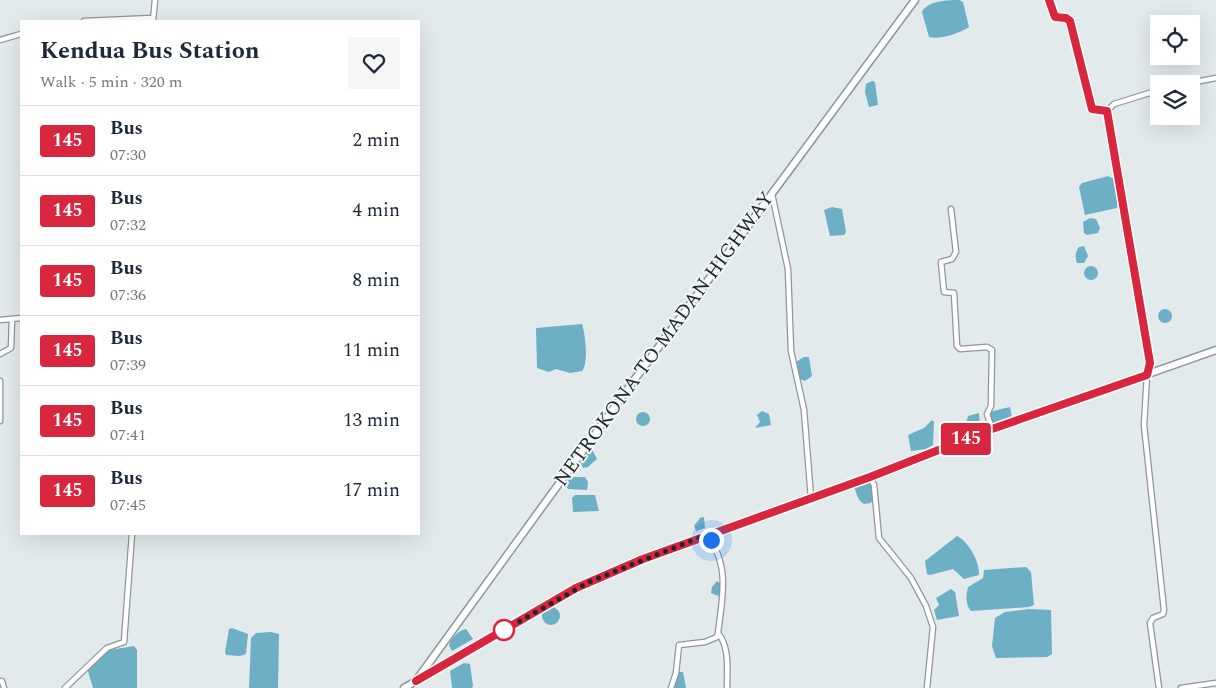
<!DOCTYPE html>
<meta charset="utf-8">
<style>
body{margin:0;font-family:Spectral,serif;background:#f6f6f7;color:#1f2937;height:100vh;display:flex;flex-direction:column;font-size:19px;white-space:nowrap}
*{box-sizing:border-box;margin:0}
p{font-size:16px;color:#747a83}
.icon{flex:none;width:28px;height:28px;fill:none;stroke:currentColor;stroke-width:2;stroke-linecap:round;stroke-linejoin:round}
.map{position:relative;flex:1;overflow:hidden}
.sheet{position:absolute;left:20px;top:20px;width:400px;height:515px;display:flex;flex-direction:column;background:#fff;border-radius:0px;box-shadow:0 5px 20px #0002}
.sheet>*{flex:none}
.badge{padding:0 10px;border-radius:4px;font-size:18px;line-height:32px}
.controls{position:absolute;left:1150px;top:15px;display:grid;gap:10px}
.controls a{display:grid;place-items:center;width:50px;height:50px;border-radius:0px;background:#fff;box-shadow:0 5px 20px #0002;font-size:25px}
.you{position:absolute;width:25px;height:25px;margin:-12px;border:4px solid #fff;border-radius:50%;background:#1a73e8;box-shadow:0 0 0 8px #1a73e833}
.map>.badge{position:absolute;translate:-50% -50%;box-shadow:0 0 0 2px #fff}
.round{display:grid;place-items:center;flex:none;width:52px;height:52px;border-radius:0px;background:#f6f6f7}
.summary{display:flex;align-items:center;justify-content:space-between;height:85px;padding:0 20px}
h1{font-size:24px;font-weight:700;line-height:38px}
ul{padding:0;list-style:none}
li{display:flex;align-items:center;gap:15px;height:70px;padding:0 20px;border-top:1px solid #e0e1e3}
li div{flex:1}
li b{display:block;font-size:19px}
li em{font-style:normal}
li .badge{min-width:55px;font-weight:700;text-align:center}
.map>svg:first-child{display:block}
.water{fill:#6dafc4}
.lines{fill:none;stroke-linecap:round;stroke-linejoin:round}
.minor-casing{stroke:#8f9698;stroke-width:7}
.secondary-casing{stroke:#8f9698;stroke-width:9}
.minor{stroke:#fff;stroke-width:4.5}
.secondary{stroke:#fff;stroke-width:6}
.line-casing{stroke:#fff;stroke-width:11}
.line{stroke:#d7263d;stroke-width:8}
.walk{stroke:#242728;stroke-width:5;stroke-dasharray:0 9}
.stop-dot{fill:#fff;stroke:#d7263d;stroke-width:2.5}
.labels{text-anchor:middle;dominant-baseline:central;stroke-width:4;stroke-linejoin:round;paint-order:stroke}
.street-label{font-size:20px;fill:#242728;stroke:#f0f7fa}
</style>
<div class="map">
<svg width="1216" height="688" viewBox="0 0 1216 688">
<rect width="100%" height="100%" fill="#e3eaec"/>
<path class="water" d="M959,0l4,2 6,25c-9,6 -29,13 -40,10l-7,-25c5,-11 25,-12 37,-12z
M872,81l3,1 3,23 -9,2 -4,-15 1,-8z
M1108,176l6,3 4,23 -1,6 -32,7 -6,-28 3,-4z
M832,207l10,2 4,23 -2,3 -14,1 -6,-26z
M1090,218l6,1 4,9 -2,5 -11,2 -3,-2 -1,-11z
M1084,246l4,10 -4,7h-7c-2,-6 -2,-11 2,-16z
M1084 273a7 7 0 1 1 14 0a7 7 0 1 1-14 0Z
M1158 316a7 7 0 1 1 14 0a7 7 0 1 1-14 0Z
M582,324c3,9 7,39 0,47l-12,2 -14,-4 -7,3 -12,-4 -1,-40z
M804,357h5l3,19 -7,5 -5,-2 -4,-17z
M1010,407l2,10 -20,7 -3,-12z
M762,411l7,3 2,11 -16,3 5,-6 -3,-7z
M636 419a7 7 0 1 1 14 0a7 7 0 1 1-14 0Z
M979,413l1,15 -26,8 -2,-12 3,-2 7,3 4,-2 2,-7z
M932,420l2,2 -1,23 -7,4 -15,2 -3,-16 16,-7z
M592,449l5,10 -9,8 -5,1 -4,-9 7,-7z
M569,477h16l3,5 -1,8 -19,-1 -3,-9z
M869,481c4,6 6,15 2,22l-7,1 -5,-4 -5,-13z
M575,495h20l4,16 -26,1 -1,-14z
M704,517l1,11 -9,3 -2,-5 6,-8z
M957,536c11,5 23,26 22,39l-15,4 -11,-10 -23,6 -3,-1 -2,-13z
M1026,567l5,5 3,33 -5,2 -58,4c-6,-7 -5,-16 -3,-24l15,-9 1,-8z
M717,581l3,2 1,9 -3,4 -7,-3 1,-6z
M951,589l4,3 4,24 -22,4 -3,-10 5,-5 -3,-7z
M542 616a9 9 0 1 1 18 0a9 9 0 1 1-18 0Z
M1029,609l22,1 1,44 -5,3 -51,1 -4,-12 3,-28 10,-6z
M232,628l16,6 -2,20 -6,2 -14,-1 -1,-3 4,-23z
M466,629l7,10 -21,12 -3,-6c2,-7 10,-15 17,-16z
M271,632l8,2 -1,54h-29l2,-50 5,-5z
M134,646l3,4v38h-44l-6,-20 23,-18z
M464,663l6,1 3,22 -1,2h-20l-2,-17z
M679,672h4l3,16h-13z"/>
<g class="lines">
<g class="minor-casing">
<path id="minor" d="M1049,0l6,17 13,2 2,2 22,88 15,2 43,252 -3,12 -3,50 20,185 -1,4 -10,4 -3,5 9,65
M84,21l69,-3
M153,21l2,-21
M0,40l21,-6
M1185,84l31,-6
M1107,111l7,-7 45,-14
M772,194l16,75 3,82 13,59 7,88
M951,209l5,43 -4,7 -11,3 3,30 10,1 3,53 3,3 27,-2 5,3 -1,56 -4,8 5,15
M0,320l21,-2
M0,354l11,-6 1,-29
M0,381v40
M870,477l4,8 5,53 32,40 15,28 7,21 -6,61
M718,633c12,14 9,38 9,55
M0,681h2l2,7
M65,688l42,-40 17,-6 8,-108
M671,688l5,-15 3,-28 26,-3 12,-5 1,-4c4,-33 13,-70 -12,-98
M1181,688l35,-5"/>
</g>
<g class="secondary-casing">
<path id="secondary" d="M418,678l214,-295 283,-383
M404,688l172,-100 67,-29 227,-82 122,-48 224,-79"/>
</g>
<use href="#minor" class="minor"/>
<use href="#secondary" class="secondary"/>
</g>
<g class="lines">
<g class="line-casing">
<path id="line" d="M416,681l160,-93 67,-29 227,-82 122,-48 155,-54 3,-12 -43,-252 -15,-2 -22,-88 -4,-3 -11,-1 -6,-17"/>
</g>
<use href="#line" class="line"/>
<path class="walk" d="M504,630l87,-49 115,-46 5,5"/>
</g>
<circle class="stop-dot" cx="504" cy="630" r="10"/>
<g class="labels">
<g class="street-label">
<text transform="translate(664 339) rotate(-54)">NETROKONA TO MADAN HIGHWAY</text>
</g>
</g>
</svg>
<div class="controls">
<a><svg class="icon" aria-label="locate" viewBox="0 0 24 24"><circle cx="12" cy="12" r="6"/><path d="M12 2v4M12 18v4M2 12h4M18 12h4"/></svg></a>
<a><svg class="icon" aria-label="layers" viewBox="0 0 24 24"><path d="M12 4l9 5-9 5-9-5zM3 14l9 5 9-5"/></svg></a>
</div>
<div class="you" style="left:711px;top:540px"></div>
<b class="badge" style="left:966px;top:439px;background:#d7263d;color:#fff">145</b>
<section class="sheet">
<div class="summary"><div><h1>Kendua Bus Station</h1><p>Walk · 5 min · 320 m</p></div><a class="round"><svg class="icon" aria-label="heart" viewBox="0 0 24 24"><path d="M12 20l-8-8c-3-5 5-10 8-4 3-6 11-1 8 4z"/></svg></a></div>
<ul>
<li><span class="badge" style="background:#d7263d;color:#fff">145</span><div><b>Bus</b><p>07:30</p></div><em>2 min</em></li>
<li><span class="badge" style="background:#d7263d;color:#fff">145</span><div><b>Bus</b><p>07:32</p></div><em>4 min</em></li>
<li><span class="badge" style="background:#d7263d;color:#fff">145</span><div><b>Bus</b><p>07:36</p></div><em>8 min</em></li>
<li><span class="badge" style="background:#d7263d;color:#fff">145</span><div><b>Bus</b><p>07:39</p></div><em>11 min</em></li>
<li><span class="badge" style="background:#d7263d;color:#fff">145</span><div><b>Bus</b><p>07:41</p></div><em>13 min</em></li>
<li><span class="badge" style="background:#d7263d;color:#fff">145</span><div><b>Bus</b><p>07:45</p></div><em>17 min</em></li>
</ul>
</section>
</div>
